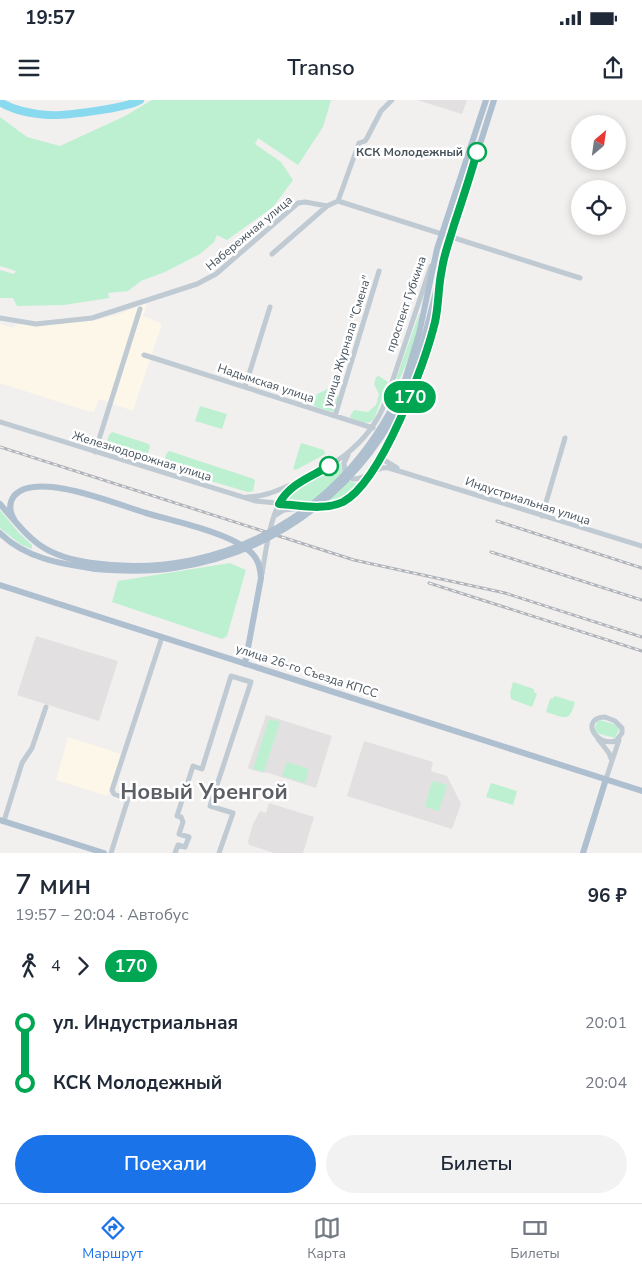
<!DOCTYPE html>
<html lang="ru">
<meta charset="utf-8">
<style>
body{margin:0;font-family:"Nunito Sans",sans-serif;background:#f2f2f3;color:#1f2937;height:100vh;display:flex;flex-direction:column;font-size:19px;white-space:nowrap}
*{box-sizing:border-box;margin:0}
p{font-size:16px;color:#747a83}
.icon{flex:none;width:28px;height:28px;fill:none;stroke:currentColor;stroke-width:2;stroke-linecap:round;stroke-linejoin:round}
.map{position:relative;height:753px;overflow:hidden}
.panel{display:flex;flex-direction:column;background:#fff;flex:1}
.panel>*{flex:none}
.badge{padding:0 10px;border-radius:16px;font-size:18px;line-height:32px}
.needle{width:32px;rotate:29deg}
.controls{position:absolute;left:571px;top:15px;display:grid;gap:10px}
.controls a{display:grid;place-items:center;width:55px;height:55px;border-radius:50%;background:#fff;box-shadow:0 2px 8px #0003;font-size:25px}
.map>.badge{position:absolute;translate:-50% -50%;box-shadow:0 0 0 2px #fff}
.legs{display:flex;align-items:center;gap:8px;height:55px;padding:0 15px;font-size:16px}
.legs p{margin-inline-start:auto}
.overview{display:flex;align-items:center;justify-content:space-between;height:85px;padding:0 15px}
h1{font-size:28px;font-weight:600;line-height:38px}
.button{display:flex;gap:10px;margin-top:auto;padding:10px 15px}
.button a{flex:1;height:58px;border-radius:30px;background:#1a73e8;color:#fff;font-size:20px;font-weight:600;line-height:58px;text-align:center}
.button a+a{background:#f2f2f3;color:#1f2937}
ul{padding:0 15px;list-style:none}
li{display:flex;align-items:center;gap:18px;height:60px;font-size:19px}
li i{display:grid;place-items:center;width:8px;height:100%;margin:0 6px;background:currentColor}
li i::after{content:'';width:12px;height:12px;margin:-6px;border:4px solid;border-radius:50%;background:#fff}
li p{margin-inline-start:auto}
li:first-child i{background:linear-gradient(#0000 50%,currentColor 0)}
li:last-child i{background:linear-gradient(currentColor 50%,#0000 0)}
.status{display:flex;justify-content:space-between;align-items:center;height:35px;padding:0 25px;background:#fff;direction:ltr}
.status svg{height:14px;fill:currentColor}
header{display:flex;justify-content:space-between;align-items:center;height:65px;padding:0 15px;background:#fff;font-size:22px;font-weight:600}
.dock{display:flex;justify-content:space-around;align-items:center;height:70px;border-top:1px solid #e0e1e3;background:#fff;font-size:14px;color:#747a83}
.dock a{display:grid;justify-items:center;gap:2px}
.dock .current{color:#1a73e8}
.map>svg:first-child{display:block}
.commercial{fill:#fdf7e9}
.education{fill:#e3e0e1}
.green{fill:#bdf0d1}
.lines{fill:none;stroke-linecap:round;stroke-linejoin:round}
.river{stroke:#89d9ef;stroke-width:8}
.minor{stroke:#bfcad2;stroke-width:5}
.major{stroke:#aebfcf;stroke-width:6}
.rail-casing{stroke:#b1b5ba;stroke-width:3}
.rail{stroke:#fff;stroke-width:1;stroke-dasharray:4;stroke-linecap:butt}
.major-bridge{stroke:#aebfcf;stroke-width:6}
.line-1-casing{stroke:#fff;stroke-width:11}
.line-1{stroke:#00a651;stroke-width:8}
.stop-1-dot{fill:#fff;stroke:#00a651;stroke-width:2.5}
.labels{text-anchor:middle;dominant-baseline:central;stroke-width:5;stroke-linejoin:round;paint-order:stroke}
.stop-label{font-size:12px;font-weight:bold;fill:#47535d;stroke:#fff;text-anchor:end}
.street-label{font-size:12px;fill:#47535d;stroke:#fff}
.town-label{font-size:22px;font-weight:bold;fill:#5c6065;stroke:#fff}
</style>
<div class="status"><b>19:57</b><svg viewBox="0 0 49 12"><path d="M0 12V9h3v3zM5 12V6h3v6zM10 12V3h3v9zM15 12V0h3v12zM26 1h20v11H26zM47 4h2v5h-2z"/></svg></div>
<header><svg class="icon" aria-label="menu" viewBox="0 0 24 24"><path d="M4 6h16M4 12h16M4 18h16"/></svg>Transo<svg class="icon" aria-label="share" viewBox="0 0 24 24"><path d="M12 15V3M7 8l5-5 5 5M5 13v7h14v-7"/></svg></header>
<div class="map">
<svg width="642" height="753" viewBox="0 0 642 753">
<rect width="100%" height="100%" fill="#f2efef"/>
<path class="commercial" d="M145,204l2,1 -4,11 19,8 -29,87 -34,-12 -5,13 -7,-1 -87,-28v-59l13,4 3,-4 4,1 1,-3 15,3 55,-4 25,-6z
M68,637l53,17 -13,42 -52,-16z"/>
<path class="education" d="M417,0h50l-5,14z
M36,536l82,25 -19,60 -82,-26z
M266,615l66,21 -16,52 -51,-16 -1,1 -15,-4 -1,-2z
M364,641l69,21 -2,9 16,5 14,28 -9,25 -105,-33z
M269,703l45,14 -11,36h-29l-25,-8 -1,-4 5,-17 7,-13 6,2z"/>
<path class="green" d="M152,0h179l-8,27 -25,38 -40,-27 -3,6 26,18 12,18 -20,27 -46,33 -10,-5 -3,7 -14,12 -35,18 -24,9 -13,10 -20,2 1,5 -45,7 -47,1 -4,-8h-13v-28l14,4 2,-3 -16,-5v-149l27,20 33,9 65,-30z
M419,214h1c-3,24 -12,47 -22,69l-3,-1z
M379,276l9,6 -14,37 -3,3 -7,1 -13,-5 -1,-2 4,-6 14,2 8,-7 3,-11 -5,-10 2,-7z
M330,288l9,9 -6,15 -17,-5 -3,-3 4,-10z
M200,306l27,8 -5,15 -27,-8z
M112,332l37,12 1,3 -5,14 -36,-11 -3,-6 3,-9z
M301,343l23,7 1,4 -29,16 -3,-1z
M169,351l85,28 1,2 -2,10 -5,1 -85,-25 3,-13z
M341,363c1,12 5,19 18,21 -23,25 -44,20 -74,18l1,-4 3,-5z
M0,410l19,23 13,12v4l-12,-5 -20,-16z
M230,463l16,7 -19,66 -5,3 -110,-37 6,-21z
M513,582l21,7v3l3,2 -5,13 -21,-8 -1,-6z
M555,596l20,6c-6,22 -11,15 -29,10l4,-13 3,-1z
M269,619l11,3 -16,50 -11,-3z
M600,620l17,5 2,4 -4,9 -19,-5 -2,-3 3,-8z
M287,662l22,7 -4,14 -23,-7z
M432,681l15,4 -8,26 -14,-4z
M491,683l26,8 -4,14 -27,-8z"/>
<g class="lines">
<path class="river" d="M0,2c13,8 33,12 49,13 16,1 78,-7 91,-15"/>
<path class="minor" d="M338,101l242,77
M272,154l55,-48 11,-5 21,-58 6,-2 2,-3 14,-27 11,-11
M0,218l36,6 56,-6 105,-34 19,-10 82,-71 7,-1 22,4
M144,255l229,73
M245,287l25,-80
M335,316l44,-145
M0,322l256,79 60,6 22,-3 14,-8 12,-14 18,-27 15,-29 15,-34 14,-38 9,-36 4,-29
M95,352l45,-143
M384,354v6l13,8
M348,355l-4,8 1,9 8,7c14,1 21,-13 36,-11l253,78
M247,397c15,0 27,-5 41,-11 41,-16 80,-40 97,-83l46,-137
M276,415l8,-5 17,-2
M542,416l23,-78
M262,474c4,-24 9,-72 30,-87
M605,617l10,4 7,7v5l-6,8c-21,6 -36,-23 -11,-24z
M598,639l11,14 3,8
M606,679l13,-39
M4,721l18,-58 10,-15 14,-41
M111,753l17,-54 -14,-5 -2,-4 50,-153
M175,753l3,-8 7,2 4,-10 -10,-3 4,-12 -2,-5 -4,-1 16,-50 9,3 29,-93 20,6 -41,124 23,7 -14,40"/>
<path class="major" d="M404,283l15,-49 18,-85 49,-149
M409,285l15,-46 23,-91 47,-148
M0,404c31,36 42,52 92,59
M15,421c-5,-8 -7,-17 -1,-25 22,-26 104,9 132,17 27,8 79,19 101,36 11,8 13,17 14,29l-16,86
M0,433c25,25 61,31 95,36
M0,485l642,206
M0,720l104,33
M583,753l23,-74"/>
<g class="rail-casing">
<path id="rail" d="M0,347l354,113 151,33 137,44
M497,421l145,47
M491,452l151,48
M429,483l213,68"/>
</g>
<use href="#rail" class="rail"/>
<path class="major-bridge" d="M92,463c136,19 259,-56 312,-180
M95,469c26,2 53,3 79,-1 106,-15 194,-86 235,-183"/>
</g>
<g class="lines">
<g class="line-1-casing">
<path id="line-1" d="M329,366c-18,11 -40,18 -50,38 20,1 45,7 64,-2 39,-21 82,-138 92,-180 4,-18 3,-36 7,-53 2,-15 8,-30 12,-44 8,-24 16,-48 23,-73"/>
</g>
<use href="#line-1" class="line-1"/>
</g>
<g class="stop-1-dot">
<circle cx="477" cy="52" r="9"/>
<circle cx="329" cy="366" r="9"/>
</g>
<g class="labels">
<g class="stop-label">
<text x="463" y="52">КСК Молодежный</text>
</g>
<g class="street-label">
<text transform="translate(249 133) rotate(-40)">Набережная улица</text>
<text transform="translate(406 204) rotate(-71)">проспект Губкина</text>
<text transform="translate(347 241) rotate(-73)">улица Журнала "Смена"</text>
<text transform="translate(266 283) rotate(18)">Надымская улица</text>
<text transform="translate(142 356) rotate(17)">Железнодорожная улица</text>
<text transform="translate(528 401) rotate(18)">Индустриальная улица</text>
<text transform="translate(307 571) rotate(18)">улица 26-го Съезда КПСС</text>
</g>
<g class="town-label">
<text x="204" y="692">Новый Уренгой</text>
</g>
</g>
</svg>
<div class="controls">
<a><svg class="needle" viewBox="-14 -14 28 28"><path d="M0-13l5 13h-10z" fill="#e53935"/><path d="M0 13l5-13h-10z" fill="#747a83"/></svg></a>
<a><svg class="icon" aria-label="locate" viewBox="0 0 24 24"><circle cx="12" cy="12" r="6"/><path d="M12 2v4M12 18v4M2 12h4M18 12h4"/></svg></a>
</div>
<b class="badge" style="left:410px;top:297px;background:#00a651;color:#fff">170</b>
</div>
<section class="panel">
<div class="overview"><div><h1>7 мин</h1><p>19:57 – 20:04 · Автобус</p></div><b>96 ₽</b></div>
<div class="legs"><svg class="icon" aria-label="walk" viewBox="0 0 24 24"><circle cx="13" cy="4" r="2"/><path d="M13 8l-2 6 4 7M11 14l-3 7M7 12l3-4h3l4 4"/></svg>4<svg class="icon" aria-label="forward" viewBox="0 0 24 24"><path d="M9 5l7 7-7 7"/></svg><b class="badge" style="background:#00a651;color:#fff">170</b></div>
<ul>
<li><i style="color:#00a651"></i><b>ул. Индустриальная</b><p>20:01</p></li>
<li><i style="color:#00a651"></i><b>КСК Молодежный</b><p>20:04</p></li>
</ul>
<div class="button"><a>Поехали</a><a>Билеты</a></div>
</section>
<nav class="dock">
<a class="current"><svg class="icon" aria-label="directions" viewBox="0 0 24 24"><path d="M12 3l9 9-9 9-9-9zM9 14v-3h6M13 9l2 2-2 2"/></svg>Маршрут</a>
<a><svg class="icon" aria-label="map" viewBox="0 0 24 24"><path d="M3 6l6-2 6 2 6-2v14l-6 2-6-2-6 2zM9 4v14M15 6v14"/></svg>Карта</a>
<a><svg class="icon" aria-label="tickets" viewBox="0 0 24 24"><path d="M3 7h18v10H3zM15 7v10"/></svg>Билеты</a>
</nav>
